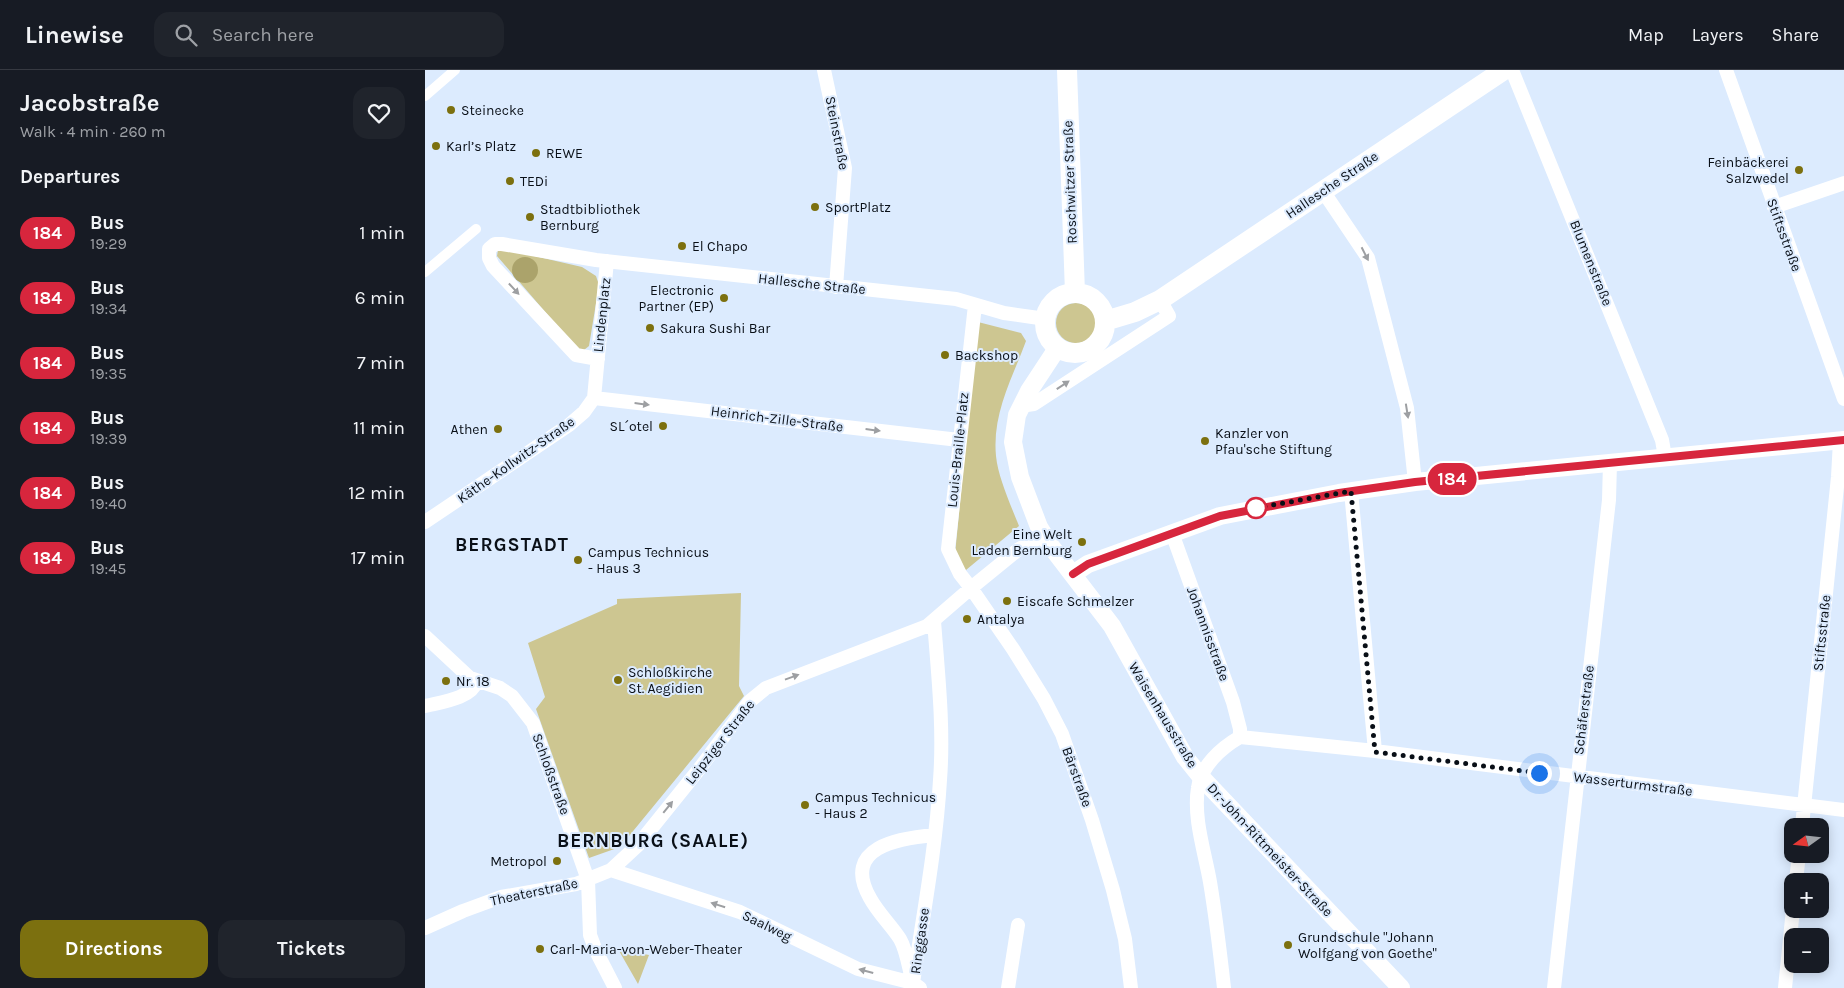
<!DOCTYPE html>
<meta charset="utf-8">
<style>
body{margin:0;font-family:Karla,sans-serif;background:#20242c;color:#f1f3f6;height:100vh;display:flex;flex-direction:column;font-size:19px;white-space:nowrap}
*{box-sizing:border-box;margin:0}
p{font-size:16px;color:#9ea1a6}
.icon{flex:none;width:28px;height:28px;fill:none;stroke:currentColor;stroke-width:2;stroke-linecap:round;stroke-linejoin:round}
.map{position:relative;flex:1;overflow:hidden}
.panel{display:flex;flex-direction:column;background:#171b24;width:425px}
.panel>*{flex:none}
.badge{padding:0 10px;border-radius:16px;font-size:18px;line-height:32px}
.needle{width:32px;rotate:255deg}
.controls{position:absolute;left:1359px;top:748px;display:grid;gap:10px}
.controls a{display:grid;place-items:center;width:45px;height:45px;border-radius:10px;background:#171b24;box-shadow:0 2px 12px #0003;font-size:25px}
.you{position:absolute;width:25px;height:25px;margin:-12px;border:4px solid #fff;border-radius:50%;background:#1a73e8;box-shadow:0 0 0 8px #1a73e833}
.map>.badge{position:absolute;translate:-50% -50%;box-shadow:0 0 0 2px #fff}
h2{padding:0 20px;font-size:19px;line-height:45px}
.round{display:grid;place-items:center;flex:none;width:52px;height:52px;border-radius:15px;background:#20242c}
.overview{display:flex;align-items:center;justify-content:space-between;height:85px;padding:0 20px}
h1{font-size:24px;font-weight:700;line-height:38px}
.button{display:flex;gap:10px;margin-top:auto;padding:10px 20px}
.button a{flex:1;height:58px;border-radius:15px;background:#7c700f;color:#fff;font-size:20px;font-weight:700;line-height:58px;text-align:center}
.button a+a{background:#20242c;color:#f1f3f6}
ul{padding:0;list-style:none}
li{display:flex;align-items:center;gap:15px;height:65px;padding:0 20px}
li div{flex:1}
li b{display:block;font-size:19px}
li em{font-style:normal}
li .badge{min-width:55px;font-weight:700;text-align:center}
header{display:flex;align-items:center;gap:30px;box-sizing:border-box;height:70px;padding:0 25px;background:#171b24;border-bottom:1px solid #363941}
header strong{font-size:24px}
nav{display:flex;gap:28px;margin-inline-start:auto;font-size:18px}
.search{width:350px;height:45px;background:#20242c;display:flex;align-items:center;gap:12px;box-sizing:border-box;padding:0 18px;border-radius:15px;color:#9ea1a6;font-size:19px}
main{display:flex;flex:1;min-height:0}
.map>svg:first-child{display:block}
.green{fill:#cdc691}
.water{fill:#aba36b}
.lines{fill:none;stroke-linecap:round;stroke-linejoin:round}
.pedestrian{stroke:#fff;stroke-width:10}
.minor{stroke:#fff;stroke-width:14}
.tertiary{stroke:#fff;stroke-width:18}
.secondary{stroke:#fff;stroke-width:20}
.oneway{fill:#9d9fa2}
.line-casing{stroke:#fff;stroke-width:11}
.line{stroke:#d7263d;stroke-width:8}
.walk{stroke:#090f17;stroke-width:5;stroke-dasharray:0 9}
.poi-dot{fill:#7c700f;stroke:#dcebfe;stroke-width:2}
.stop-dot{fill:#fff;stroke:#d7263d;stroke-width:2.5}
.labels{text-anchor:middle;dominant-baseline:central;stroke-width:4;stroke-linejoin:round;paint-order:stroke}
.poi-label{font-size:14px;fill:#090f17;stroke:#dcebfe;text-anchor:start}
.street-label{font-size:14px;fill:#090f17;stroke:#dcebfe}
.district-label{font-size:19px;font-weight:bold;letter-spacing:1px;fill:#090f17;stroke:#dcebfe}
</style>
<header>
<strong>Linewise</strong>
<div class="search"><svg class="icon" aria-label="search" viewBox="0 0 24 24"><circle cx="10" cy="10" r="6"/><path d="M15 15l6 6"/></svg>Search here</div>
<nav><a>Map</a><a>Layers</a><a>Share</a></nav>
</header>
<main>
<section class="panel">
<div class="overview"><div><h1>Jacobstraße</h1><p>Walk · 4 min · 260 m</p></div><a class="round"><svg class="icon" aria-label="heart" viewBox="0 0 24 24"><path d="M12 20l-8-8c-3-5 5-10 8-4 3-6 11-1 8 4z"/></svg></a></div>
<h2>Departures</h2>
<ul>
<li><span class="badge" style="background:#d7263d;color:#fff">184</span><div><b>Bus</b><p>19:29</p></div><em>1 min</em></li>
<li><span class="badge" style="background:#d7263d;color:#fff">184</span><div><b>Bus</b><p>19:34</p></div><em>6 min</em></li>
<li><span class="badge" style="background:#d7263d;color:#fff">184</span><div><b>Bus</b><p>19:35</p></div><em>7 min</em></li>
<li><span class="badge" style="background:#d7263d;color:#fff">184</span><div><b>Bus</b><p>19:39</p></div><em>11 min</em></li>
<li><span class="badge" style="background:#d7263d;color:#fff">184</span><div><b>Bus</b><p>19:40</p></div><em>12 min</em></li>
<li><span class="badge" style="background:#d7263d;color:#fff">184</span><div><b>Bus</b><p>19:45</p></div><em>17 min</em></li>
</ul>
<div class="button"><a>Directions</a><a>Tickets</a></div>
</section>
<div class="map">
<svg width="1419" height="918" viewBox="0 0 1419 918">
<rect width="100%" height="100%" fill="#dcebfe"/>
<path class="green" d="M79,179l78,18 14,9 3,9 -10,61 -5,4h-6l-81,-94 1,-6z
M631 253a20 20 0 1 1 40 0a20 20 0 1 1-40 0Z
M553,252l43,11 5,8c-14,38 -34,73 -30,115 2,21 15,50 23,70l-53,44 -6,-5 -5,-11z
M316,523l-2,93 5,10 -124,151 -31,11 -53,-149 9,-12 -17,-54 89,-39v-5z
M193,879l31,6 -11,29z"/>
<path class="water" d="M87 200a13 13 0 1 1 26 0a13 13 0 1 1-26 0Z"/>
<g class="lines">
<path class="pedestrian" d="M0,26l30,-26
M0,202l51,-43"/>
<path class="minor" d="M399,0l21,98 -9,119
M1087,0l150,370 3,17
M1301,0l118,329
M898,121l45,67 39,150 8,74
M1349,137l70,-24
M550,235l-27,244 12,25 11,14 48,-39 25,-14
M173,289l-22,-4 -83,-89 -4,-8v-9l6,-5h7l94,16 360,39 48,14 42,6
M169,328l365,42
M595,336l14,-2 135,-88 -9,-16
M926,421l24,260
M0,452l144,-97 15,-13 10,-14 13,-137
M747,463l61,169 7,27v8
M509,551c4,53 10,106 6,159 -4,68 -17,136 -27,203 -4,-13 -6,-32 -13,-44 -9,-14 -22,-26 -30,-41 -29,-51 29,-60 65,-63
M0,566l45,42 30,10 12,8 21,27 55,157 2,55 6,16 19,37
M0,636c16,-4 46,-7 52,-25
M1377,756l36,-349 2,-36
M186,800l129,42 118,57 55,14 7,5
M1371,811l3,-27
M0,858l38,-17 38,-14 75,-13 35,-14 27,-25 62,-77 50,-67 16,-13 161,-62 44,-38 42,61 31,50 18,35 30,86 21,70 12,49 6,49
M583,918l10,-63
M799,918c-4,-36 -8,-70 -14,-106 -5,-29 -17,-64 -12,-94 3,-22 23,-40 42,-51l135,14 469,59
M1129,918l55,-488 1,-37
M1360,918l8,-79"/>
<path class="tertiary" d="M633,277l-29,44 -12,24 -4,27 7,35 19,50 11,18 62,81 73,131 16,20 200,211
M648,504l15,-10 132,-48 119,-23 76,-11 429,-42"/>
<path class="secondary" d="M642,0l8,223
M620 253a30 30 0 1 1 60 0a30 30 0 1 1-60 0Z
M680,251l30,-9 25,-12 344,-230"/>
</g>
<defs><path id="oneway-solid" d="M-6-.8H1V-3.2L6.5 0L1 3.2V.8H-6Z" transform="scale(1.25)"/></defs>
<g class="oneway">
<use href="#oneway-solid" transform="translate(940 184) rotate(63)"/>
<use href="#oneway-solid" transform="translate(89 219) rotate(47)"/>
<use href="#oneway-solid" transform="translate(638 315) rotate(-33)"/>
<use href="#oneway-solid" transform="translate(217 334) rotate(7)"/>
<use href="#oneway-solid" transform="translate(982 341) rotate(81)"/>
<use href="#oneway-solid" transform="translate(448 360) rotate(7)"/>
<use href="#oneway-solid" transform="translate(367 607) rotate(-20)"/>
<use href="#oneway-solid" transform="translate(243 737) rotate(-51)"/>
<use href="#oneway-solid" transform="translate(293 835) rotate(-162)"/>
<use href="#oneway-solid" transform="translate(441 901) rotate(-165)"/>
</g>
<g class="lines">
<g class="line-casing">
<path id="line" d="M648,504l15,-10 132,-48 119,-23 76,-11 429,-42"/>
</g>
<use href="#line" class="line"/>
<path class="walk" d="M831,438l95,-17 24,261 164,21"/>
</g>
<g class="poi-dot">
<circle cx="26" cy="40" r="5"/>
<circle cx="11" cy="76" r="5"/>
<circle cx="111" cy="83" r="5"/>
<circle cx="1374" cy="100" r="5"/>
<circle cx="85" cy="111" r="5"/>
<circle cx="390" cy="137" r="5"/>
<circle cx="105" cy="147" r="5"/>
<circle cx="257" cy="176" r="5"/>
<circle cx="299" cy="228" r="5"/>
<circle cx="225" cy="258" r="5"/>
<circle cx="520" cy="285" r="5"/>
<circle cx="238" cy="356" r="5"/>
<circle cx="73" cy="359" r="5"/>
<circle cx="780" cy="371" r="5"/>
<circle cx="657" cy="472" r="5"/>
<circle cx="153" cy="490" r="5"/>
<circle cx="582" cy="531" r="5"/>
<circle cx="542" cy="549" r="5"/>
<circle cx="193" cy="610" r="5"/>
<circle cx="21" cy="611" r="5"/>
<circle cx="380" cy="735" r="5"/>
<circle cx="132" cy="791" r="5"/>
<circle cx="863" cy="875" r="5"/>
<circle cx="115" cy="879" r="5"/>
</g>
<circle class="stop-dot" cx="831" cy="438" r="10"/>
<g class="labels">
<g class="poi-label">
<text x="36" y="40">Steinecke</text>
<text x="21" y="76">Karl’s Platz</text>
<text x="121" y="83">REWE</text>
<text x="1364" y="92" text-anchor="end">Feinbäckerei<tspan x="1364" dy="16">Salzwedel</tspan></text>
<text x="95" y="111">TEDi</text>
<text x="400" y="137">SportPlatz</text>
<text x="115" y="139">Stadtbibliothek<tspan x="115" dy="16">Bernburg</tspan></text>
<text x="267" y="176">El Chapo</text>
<text x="289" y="220" text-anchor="end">Electronic<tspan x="289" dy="16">Partner (EP)</tspan></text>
<text x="235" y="258">Sakura Sushi Bar</text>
<text x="530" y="285">Backshop</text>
<text x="228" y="356" text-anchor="end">SL´otel</text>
<text x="63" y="359" text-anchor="end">Athen</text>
<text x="790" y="363">Kanzler von<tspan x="790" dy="16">Pfau'sche Stiftung</tspan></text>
<text x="647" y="464" text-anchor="end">Eine Welt<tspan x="647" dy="16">Laden Bernburg</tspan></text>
<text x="163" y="482">Campus Technicus<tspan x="163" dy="16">- Haus 3</tspan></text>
<text x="592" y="531">Eiscafe Schmelzer</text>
<text x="552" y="549">Antalya</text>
<text x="203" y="602">Schloßkirche<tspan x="203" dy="16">St. Aegidien</tspan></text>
<text x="31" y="611">Nr. 18</text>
<text x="390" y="727">Campus Technicus<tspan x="390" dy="16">- Haus 2</tspan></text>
<text x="122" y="791" text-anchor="end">Metropol</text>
<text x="873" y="867">Grundschule "Johann<tspan x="873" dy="16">Wolfgang von Goethe"</tspan></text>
<text x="125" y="879">Carl-Maria-von-Weber-Theater</text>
</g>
<g class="street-label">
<text transform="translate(412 63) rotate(79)">Steinstraße</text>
<text transform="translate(645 112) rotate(-92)">Roschwitzer Straße</text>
<text transform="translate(907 115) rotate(-34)">Hallesche Straße</text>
<text transform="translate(1359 165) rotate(70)">Stiftsstraße</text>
<text transform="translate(1166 193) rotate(68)">Blumenstraße</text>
<text transform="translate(387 214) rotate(6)">Hallesche Straße</text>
<text transform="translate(177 245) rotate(-84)">Lindenplatz</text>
<text transform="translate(352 349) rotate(7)">Heinrich-Zille-Straße</text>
<text transform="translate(533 380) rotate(-84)">Louis-Braille-Platz</text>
<text transform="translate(91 390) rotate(-35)">Käthe-Kollwitz-Straße</text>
<text transform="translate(1397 563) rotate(-84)">Stiftsstraße</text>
<text transform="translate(783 564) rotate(70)">Johannisstraße</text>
<text transform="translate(1159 640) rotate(-83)">Schäferstraße</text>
<text transform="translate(738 645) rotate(59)">Waisenhausstraße</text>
<text transform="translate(295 672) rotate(-52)">Leipziger Straße</text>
<text transform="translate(126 704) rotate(70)">Schloßstraße</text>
<text transform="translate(652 707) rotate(70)">Bärstraße</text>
<text transform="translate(1208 714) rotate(7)">Wasserturmstraße</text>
<text transform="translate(845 780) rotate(47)">Dr.-John-Rittmeister-Straße</text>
<text transform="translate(109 822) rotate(-12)">Theaterstraße</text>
<text transform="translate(342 856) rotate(26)">Saalweg</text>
<text transform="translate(495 871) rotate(-82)">Ringgasse</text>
</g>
<g class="district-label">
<text x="87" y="475">BERGSTADT</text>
<text x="228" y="771">BERNBURG (SAALE)</text>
</g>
</g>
</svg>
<div class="controls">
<a><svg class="needle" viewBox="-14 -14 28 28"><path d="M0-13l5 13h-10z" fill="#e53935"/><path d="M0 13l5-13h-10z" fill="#9ea1a6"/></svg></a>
<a>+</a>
<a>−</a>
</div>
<div class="you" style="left:1114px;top:703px"></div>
<b class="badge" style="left:1027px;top:409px;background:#d7263d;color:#fff">184</b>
</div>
</main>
